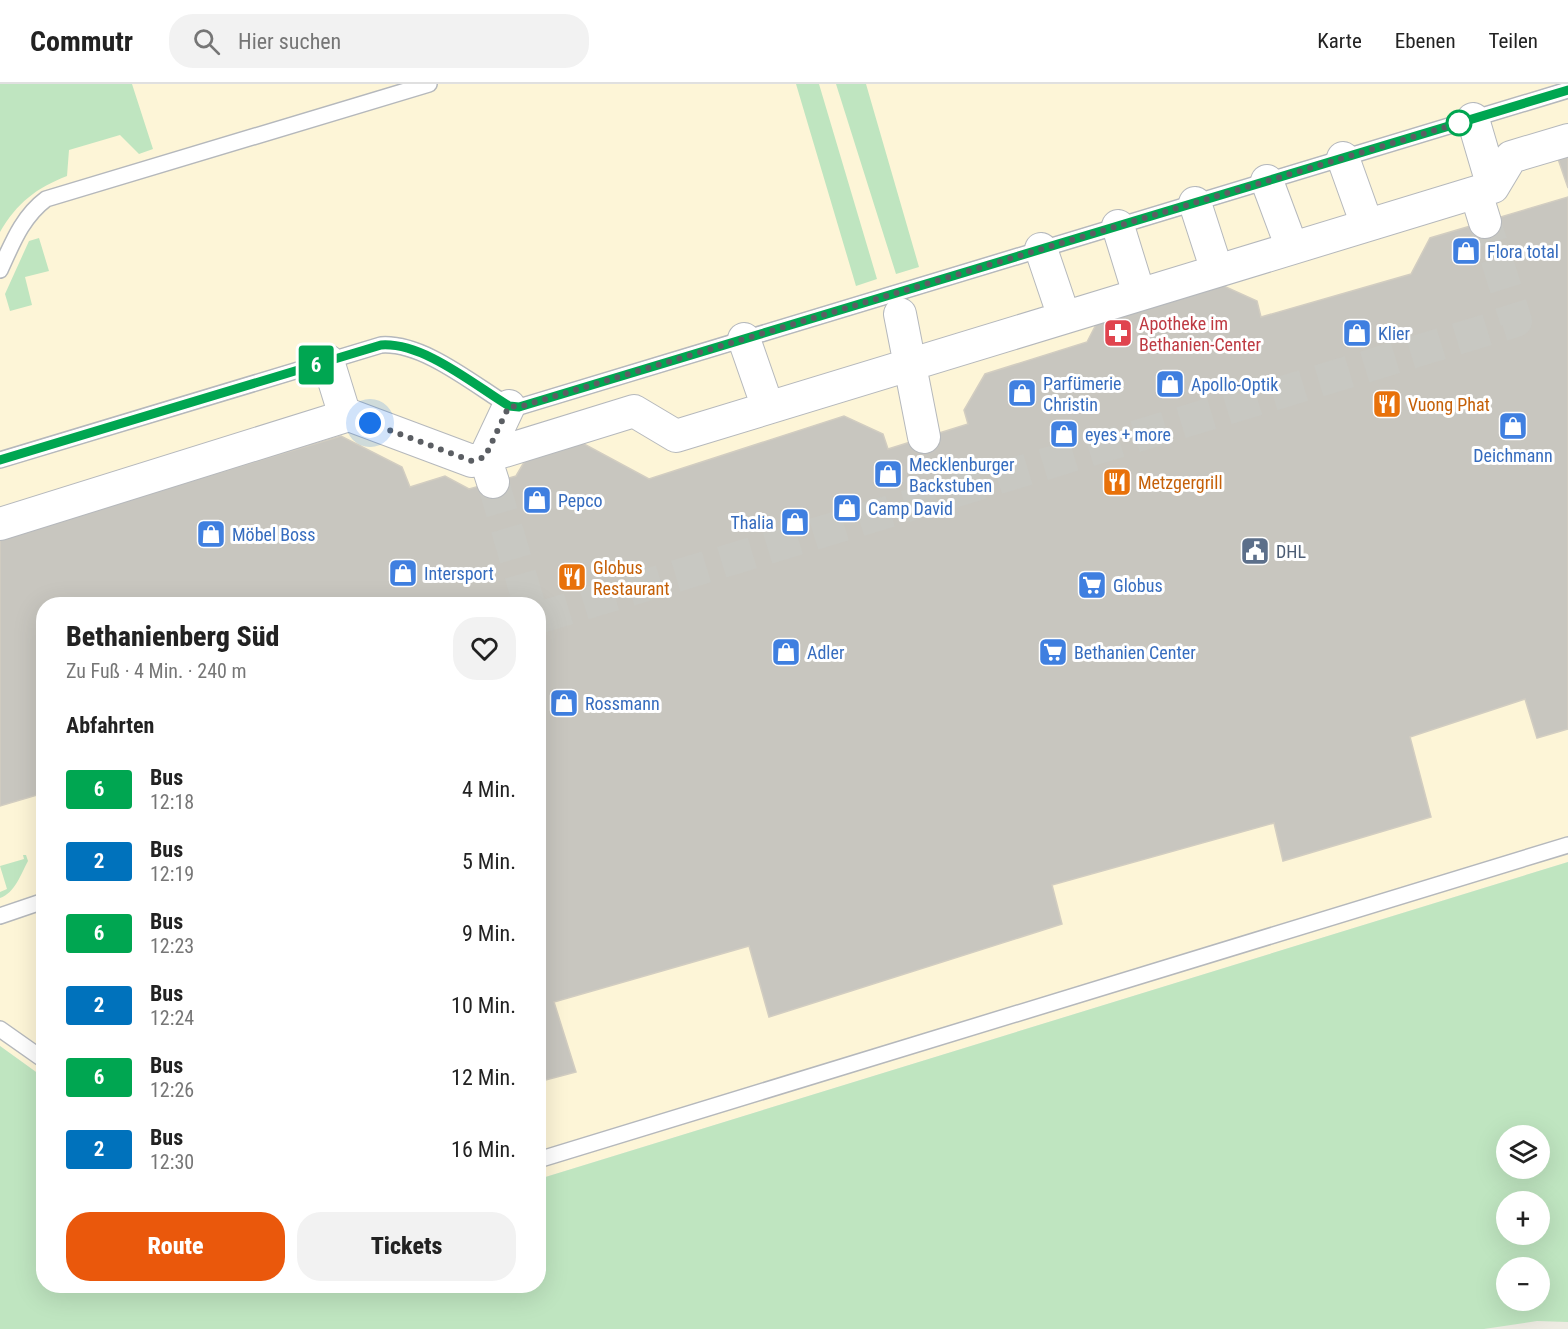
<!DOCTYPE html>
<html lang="de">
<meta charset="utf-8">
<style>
body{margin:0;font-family:"Roboto Condensed",sans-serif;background:#f2f2f2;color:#222;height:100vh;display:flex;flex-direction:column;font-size:22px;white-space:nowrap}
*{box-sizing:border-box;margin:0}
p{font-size:20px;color:#767676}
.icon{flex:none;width:33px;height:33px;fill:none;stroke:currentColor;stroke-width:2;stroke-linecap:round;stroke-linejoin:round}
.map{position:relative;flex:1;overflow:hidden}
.panel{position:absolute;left:36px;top:513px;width:510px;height:696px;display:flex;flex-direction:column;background:#fff;border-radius:24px;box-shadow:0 6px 24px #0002}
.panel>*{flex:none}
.badge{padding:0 12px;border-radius:4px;font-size:21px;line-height:39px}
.buttons{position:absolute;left:1496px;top:1041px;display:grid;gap:12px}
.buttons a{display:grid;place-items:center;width:54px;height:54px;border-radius:50%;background:#fff;box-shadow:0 6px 24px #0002;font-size:30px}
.you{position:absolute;width:30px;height:30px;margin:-15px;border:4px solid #fff;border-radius:50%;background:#1a73e8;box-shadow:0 0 0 9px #1a73e833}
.map>.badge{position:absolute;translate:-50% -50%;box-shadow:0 0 0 3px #fff}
h2{padding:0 30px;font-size:22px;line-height:54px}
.round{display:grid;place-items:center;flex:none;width:63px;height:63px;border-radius:24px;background:#f2f2f2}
.overview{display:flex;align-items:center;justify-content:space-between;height:102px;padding:0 30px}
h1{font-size:28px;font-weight:800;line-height:45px}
.button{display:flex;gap:12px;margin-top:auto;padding:12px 30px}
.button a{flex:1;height:69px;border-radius:24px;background:#ea580c;color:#fff;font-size:24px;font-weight:800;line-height:69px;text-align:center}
.button a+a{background:#f2f2f2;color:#222}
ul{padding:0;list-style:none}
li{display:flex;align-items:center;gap:18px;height:72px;padding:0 30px}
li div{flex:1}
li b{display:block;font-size:22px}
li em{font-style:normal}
li .badge{min-width:66px;font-weight:700;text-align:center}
header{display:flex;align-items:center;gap:36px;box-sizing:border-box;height:84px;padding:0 30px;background:#fff;border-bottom:2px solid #e0e0e0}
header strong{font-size:28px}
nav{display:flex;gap:33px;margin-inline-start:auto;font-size:21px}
.search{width:420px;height:54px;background:#f2f2f2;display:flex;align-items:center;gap:15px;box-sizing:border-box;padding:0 21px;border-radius:24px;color:#767676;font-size:22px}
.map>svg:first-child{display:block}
.commercial{fill:#fdf5d7}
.green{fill:#bfe5c0;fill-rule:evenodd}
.building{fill:#c8c6bf;stroke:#d2cdc1;stroke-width:1.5}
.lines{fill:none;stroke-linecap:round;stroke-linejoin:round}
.street-tunnel{stroke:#c8c8c2;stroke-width:32;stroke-dasharray:32 16;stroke-linecap:butt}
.lane-casing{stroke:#b5b8bc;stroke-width:18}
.street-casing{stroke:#b5b8bc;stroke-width:34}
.lane{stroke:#fff;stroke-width:15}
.street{stroke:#fff;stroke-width:32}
.line-casing{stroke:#fff;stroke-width:14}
.line{stroke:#00a651;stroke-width:9}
.walk{stroke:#5b5e63;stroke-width:6;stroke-dasharray:0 10.8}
.stop-dot{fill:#fff;stroke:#00a651;stroke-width:3}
.labels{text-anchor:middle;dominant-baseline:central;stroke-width:6;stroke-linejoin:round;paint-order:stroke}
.shop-label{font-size:18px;fill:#366cbe;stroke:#fff;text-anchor:start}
.health-label{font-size:18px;fill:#be3a42;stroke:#fff;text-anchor:start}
.food-label{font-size:18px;fill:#c56008;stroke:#fff;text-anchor:start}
.service-label{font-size:18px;fill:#4e5e75;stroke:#fff;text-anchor:start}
</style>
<header>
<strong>Commutr</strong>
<div class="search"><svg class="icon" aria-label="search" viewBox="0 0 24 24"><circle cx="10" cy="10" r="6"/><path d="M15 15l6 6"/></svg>Hier suchen</div>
<nav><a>Karte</a><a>Ebenen</a><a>Teilen</a></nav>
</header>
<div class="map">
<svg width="1568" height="1245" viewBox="0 0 1568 1245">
<rect width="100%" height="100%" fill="#edebe2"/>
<path class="commercial" d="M55,0h1513v778l-1029,317 -1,-575h-494l-1,473 -43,-31v-814z"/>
<path class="green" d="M0,0h132l21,65 -14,5 -19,-19 -51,15 -2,26c-31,12 -50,27 -67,56z
M796,0h23l58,195 -21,7z
M836,0h30l53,183 -23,7z
M39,154l10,33 -24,6 7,28 -22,6 -5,-17 24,-53z
M23,771h3l2,6c-7,13 -13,32 -28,37v-6l7,-3 -7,-23 24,-7z
M1568,778v460l-31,-1 -53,8h-1484v-283l43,31 1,209h494l1,-107zM1506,1052h33v32h-33zM1506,1118h33v32h-33zM1506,1184h33v32h-33z"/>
<path class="building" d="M1568,65v39l-12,-35z
M1568,113v532l-31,9 -12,-39 -115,38 21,80 -148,44 -9,-38 -222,62 10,39 -293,93 -20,-71 -195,56 22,70 -38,10v-478h-494v189l-44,13v-268l341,-102 61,31 8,20 35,-11 24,13 47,-13 13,-22 46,-15 74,40 195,-63 39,18 5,15 80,-25 -4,-14 21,-36 102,-32 13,-25 115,-35 42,19 4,16 150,-43 19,-36z"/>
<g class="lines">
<path class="street-tunnel" d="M493,398l36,122
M538,534l978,-297 -31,-99"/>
<g class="lane-casing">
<path id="lane" d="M0,186c12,-26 22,-53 46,-71l383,-115
M0,376l381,-115c42,-3 92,39 128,61l10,1 1049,-317
M0,832l44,-15
M0,945l44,31
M538,1076l1030,-315"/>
</g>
<g class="street-casing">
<path id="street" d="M1473,35l20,68
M1343,74l24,67
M1267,97l25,67
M1476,109l9,29
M1195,119l22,68
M1118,142l21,68
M1041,165l23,68
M900,230l24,123
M744,255l24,69
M328,277l17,55
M493,398l-8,-25 24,-51
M0,440l349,-109 123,46 162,-50 42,25 817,-249 18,-30 57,-17"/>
</g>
<use href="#lane" class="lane"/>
<use href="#street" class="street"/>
</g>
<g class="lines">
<g class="line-casing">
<path id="line" d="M0,376l381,-115c42,-3 92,39 128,61l10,1 1049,-317"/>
</g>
<use href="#line" class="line"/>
<path class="walk" d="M370,339l102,38 13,-4 24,-51 10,1 940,-284"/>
</g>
<defs>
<g id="shop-square" transform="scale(1.5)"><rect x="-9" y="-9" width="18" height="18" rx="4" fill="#3f7fe0" stroke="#fff"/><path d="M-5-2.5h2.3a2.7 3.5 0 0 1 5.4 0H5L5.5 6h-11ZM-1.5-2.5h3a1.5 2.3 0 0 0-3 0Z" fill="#fff"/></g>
<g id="pharmacy-square" transform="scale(1.5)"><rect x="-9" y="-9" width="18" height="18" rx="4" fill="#e0444e" stroke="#fff"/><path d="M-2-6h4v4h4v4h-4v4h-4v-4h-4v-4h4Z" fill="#fff"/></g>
<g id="restaurant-square" transform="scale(1.5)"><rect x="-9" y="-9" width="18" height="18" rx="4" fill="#e8710a" stroke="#fff"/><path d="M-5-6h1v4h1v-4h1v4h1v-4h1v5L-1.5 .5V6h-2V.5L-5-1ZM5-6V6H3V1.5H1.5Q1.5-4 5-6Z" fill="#fff"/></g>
<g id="civic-square" transform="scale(1.5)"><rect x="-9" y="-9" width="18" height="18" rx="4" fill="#5c6f8a" stroke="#fff"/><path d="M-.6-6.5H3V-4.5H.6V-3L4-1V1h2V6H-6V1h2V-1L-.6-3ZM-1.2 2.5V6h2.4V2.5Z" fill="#fff"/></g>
<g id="supermarket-square" transform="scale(1.5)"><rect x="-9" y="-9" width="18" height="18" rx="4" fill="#3f7fe0" stroke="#fff"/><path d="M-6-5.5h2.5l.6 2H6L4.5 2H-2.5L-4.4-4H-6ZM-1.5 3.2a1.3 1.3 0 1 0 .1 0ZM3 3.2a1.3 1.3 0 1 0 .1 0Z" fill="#fff"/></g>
</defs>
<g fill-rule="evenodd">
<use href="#shop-square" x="1466" y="167"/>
<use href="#pharmacy-square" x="1118" y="249"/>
<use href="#shop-square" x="1357" y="249"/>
<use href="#shop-square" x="1170" y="300"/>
<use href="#shop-square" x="1022" y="309"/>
<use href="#restaurant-square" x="1387" y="320"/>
<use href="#shop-square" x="1513" y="342"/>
<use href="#shop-square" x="1064" y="350"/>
<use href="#shop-square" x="888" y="390"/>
<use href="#restaurant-square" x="1117" y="398"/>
<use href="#shop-square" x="537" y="416"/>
<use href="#shop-square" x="847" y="424"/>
<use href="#shop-square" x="795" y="438"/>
<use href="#shop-square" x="211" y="450"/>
<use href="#civic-square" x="1255" y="467"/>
<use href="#shop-square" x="403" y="489"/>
<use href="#restaurant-square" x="572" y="493"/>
<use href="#supermarket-square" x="1092" y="501"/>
<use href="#shop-square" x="786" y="568"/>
<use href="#supermarket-square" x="1053" y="568"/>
<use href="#shop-square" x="564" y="619"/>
</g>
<circle class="stop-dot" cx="1459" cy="39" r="12"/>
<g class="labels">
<g class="shop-label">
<text x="1487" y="167">Flora total</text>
<text x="1378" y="249">Klier</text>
<text x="1043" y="299">Parfümerie<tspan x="1043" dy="21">Christin</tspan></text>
<text x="1191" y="300">Apollo-Optik</text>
<text x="1085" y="350">eyes + more</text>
<text x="1513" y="371" text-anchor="middle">Deichmann</text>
<text x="909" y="380">Mecklenburger<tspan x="909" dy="21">Backstuben</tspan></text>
<text x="558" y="416">Pepco</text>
<text x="868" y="424">Camp David</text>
<text x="774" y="438" text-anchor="end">Thalia</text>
<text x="232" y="450">Möbel Boss</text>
<text x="424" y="489">Intersport</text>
<text x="1113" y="501">Globus</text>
<text x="807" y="568">Adler</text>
<text x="1074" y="568">Bethanien Center</text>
<text x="585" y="619">Rossmann</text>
</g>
<g class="health-label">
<text x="1139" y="239">Apotheke im<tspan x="1139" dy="21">Bethanien-Center</tspan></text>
</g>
<g class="food-label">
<text x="1408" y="320">Vuong Phat</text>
<text x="1138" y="398">Metzgergrill</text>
<text x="593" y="483">Globus<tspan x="593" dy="21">Restaurant</tspan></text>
</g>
<g class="service-label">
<text x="1276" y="467">DHL</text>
</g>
</g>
</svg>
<div class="buttons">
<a><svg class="icon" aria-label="layers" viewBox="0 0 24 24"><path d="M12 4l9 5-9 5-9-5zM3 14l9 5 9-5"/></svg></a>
<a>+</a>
<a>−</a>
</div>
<div class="you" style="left:370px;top:339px"></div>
<b class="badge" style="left:316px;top:281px;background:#00a651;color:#fff">6</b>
<section class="panel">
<div class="overview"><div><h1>Bethanienberg Süd</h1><p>Zu Fuß · 4 Min. · 240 m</p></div><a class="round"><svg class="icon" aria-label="heart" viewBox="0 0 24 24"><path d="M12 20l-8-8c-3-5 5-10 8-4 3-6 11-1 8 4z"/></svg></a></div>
<h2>Abfahrten</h2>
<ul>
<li><span class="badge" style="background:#00a651;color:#fff">6</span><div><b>Bus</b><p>12:18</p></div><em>4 Min.</em></li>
<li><span class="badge" style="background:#0072bc;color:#fff">2</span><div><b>Bus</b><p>12:19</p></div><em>5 Min.</em></li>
<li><span class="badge" style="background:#00a651;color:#fff">6</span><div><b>Bus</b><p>12:23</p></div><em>9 Min.</em></li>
<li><span class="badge" style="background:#0072bc;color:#fff">2</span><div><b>Bus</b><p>12:24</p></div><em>10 Min.</em></li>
<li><span class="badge" style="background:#00a651;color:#fff">6</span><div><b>Bus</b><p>12:26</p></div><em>12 Min.</em></li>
<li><span class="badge" style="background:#0072bc;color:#fff">2</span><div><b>Bus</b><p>12:30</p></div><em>16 Min.</em></li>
</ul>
<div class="button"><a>Route</a><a>Tickets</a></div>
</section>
</div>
